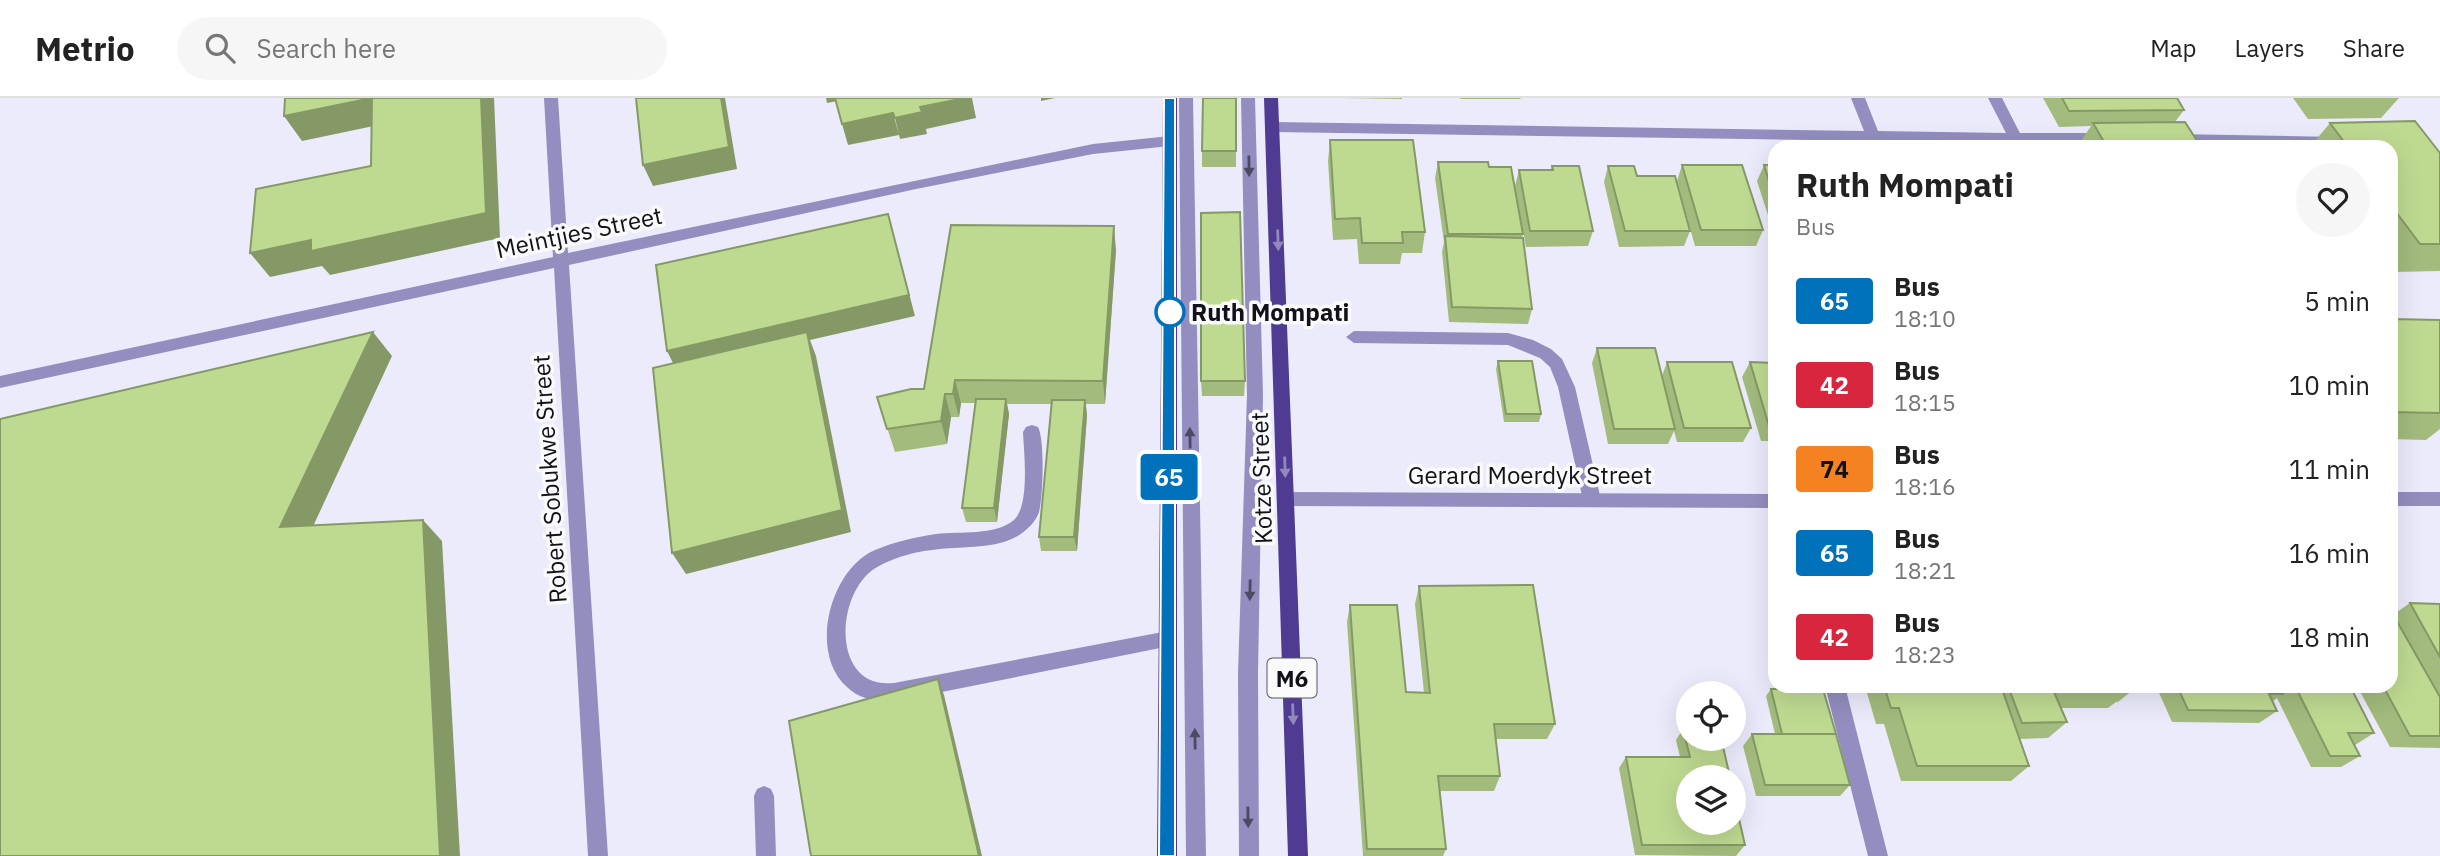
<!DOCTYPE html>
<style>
body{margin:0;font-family:"IBM Plex Sans",sans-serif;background:#f6f6f6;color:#222;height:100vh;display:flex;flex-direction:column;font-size:26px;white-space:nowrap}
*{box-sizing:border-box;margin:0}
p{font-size:23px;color:#767676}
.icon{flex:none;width:38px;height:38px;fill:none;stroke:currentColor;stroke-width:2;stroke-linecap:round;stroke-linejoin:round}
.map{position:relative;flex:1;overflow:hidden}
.sheet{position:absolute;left:1768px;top:42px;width:630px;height:553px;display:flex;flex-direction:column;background:#fff;border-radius:21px;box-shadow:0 7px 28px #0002}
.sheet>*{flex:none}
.badge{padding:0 14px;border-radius:5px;font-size:24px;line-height:46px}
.controls{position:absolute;left:1676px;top:583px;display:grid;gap:14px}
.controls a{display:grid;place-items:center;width:70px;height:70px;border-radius:50%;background:#fff;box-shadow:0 7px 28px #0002;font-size:35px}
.map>.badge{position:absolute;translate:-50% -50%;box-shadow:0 0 0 4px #fff}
.round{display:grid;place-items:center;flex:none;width:74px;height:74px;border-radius:37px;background:#f6f6f6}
.summary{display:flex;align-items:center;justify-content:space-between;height:119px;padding:0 28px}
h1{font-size:33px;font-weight:800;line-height:52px}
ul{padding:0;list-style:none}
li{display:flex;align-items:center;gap:21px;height:84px;padding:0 28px}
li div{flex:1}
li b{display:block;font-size:26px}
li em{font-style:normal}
li .badge{min-width:77px;font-weight:700;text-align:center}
header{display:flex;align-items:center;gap:42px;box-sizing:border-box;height:98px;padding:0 35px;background:#fff;border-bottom:2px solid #e0e0e0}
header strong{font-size:33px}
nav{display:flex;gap:38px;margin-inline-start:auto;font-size:24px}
.search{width:490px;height:63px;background:#f6f6f6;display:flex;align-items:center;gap:18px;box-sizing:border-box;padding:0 24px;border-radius:38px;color:#767676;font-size:26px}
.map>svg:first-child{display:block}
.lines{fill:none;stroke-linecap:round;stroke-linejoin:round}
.service{fill:#938ebf;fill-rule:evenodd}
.minor{fill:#938ebf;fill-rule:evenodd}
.primary{fill:#4f3c92;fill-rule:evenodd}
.wall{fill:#a3bb7d}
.shaded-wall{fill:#859966}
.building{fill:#beda91;stroke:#859966;stroke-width:2}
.oneway{fill:#4c4964}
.oneway2{fill:#9388bc}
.line{fill:#0072bc;stroke:#fff;stroke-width:2}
.stop-dot{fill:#fff;stroke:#0072bc;stroke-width:3.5}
.labels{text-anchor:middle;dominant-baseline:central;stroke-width:7;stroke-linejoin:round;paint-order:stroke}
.shield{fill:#fafafa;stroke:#58575d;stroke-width:2}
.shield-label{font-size:23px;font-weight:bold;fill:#12111a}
.street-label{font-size:24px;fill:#12111a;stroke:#fafafa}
.stop-label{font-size:24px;font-weight:bold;fill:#12111a;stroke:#fafafa;text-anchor:start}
</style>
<header>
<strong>Metrio</strong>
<div class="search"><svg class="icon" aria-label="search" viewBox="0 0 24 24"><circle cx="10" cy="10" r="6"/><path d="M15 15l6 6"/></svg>Search here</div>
<nav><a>Map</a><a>Layers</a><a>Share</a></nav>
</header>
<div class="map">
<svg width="2440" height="758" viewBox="0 0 2440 758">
<rect width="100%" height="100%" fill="#ecebfc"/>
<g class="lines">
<path class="service" d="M1179,0h14l13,758h-20z
M1241,0h14l8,297 -5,279 1,182h-20l-1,-182 9,-279z
M2016,35h91l7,5 -7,5 -96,-2 -2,-3z
M2173,36l164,3 7,5 -7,5 -169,-5 -2,-3 2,-3z
M1354,233l154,2 25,7 18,9 11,10 13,28 26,113 -3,5 -6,2 -6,-2 -3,-5 -25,-113 -8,-20 -10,-9 -32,-13 -154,-2 -8,-6z
M1032,327l6,2c7,13 5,70 1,85 -2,6 -7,13 -12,17 -22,21 -59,17 -87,20 -21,2 -43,7 -61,17 -44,22 -50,124 15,117l274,-52 7,2 2,6 -2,6 -263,53c-24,3 -46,7 -65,-11 -39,-34 -17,-118 28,-137 19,-8 40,-13 61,-16 24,-3 59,2 78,-14 16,-15 10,-67 9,-88l3,-5z
M764,688l7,3 3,7 2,60h-20l-2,-60 3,-7z"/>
<path class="minor" d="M544,0h14l10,155 525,-109 77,-8 7,5 -7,5 -77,8 -177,35 -347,76 39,591h-20l-34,-588 -554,120v-12l553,-119z
M1851,0h14l13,33 128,2 -18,-35h14l25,49h-14l-2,-4 -738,-11 -7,-5 7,-5 591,9z
M1286,394l488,2v14l-488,-2 -6,-2 -3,-5 3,-5z
M2390,394h50v14h-50z
M1825,588h20l43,170h-20z"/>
<path class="primary" d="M1163,0h14v758h-20z
M1264,0h14l30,758h-20z"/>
</g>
<path class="wall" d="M1236,0v69h-34v-16z
M1342,0h60v1z
M1460,0h61l-1,1h-59z
M2043,0h134l7,12 -9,12 26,25h-124l14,-21 -32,1z
M2293,0h106l-18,20 -73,1z
M2330,25l110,30v118l-48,1 -2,-1v-124h-80z
M1330,42l95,92 -3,21h-20l-2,11h-41l-2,-25 -24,1 -5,-79z
M1438,64l51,5 34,67 -1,4 10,71 -4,15 -79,-2 -7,-70 2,-10 -9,-64z
M1682,67l81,65 -7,16h-61l-18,-65z
M1764,67h10v69l-17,-53z
M1552,68l41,65 -5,15 -62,1 -11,-61 4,-16h32z
M1608,68l29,10 53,55 -6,15 -65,1 -15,-65z
M1116,152l-11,154h-19l1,11 -10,136h-36l-2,-14 12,-133h-44l2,10 -12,108h-31l-4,-14 14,-105h-15l-2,14h-8l-4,27 -52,8 -18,-55 47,-8z
M2390,221l50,1v109l-14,11 -36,-1z
M1597,250l65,28 5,-14 84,66 -8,14h-66l-3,-11 -6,13h-60l-16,-81z
M1498,263l43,53 -2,8h-35l-8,-53z
M1750,264l24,1v78h-13l-19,-64z
M1201,283h44l-1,15h-42z
M1419,488l136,138 -8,15h-51l4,37 -6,15h-54l6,58 -3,7h-80l-16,-234 3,-17 56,87 18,1 -9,-89z
M2410,505l30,1v144l-50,-1 -33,-61h33l4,-72z
M1865,588h273l-20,16h-2l-8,6h-47l6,14 -19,16 -29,1 10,27 -18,15h-110l-17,-57h-8z
M2156,588h194l24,47 -19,12 5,11 -19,11h-30l-34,-69 -5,4 5,9 -18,12 -87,-1z
M1771,591l79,96 -10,11h-84l-13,-50 9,-12h23l-9,-38z
M1683,631l62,116 -9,11 -101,-1 -16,-87 7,-11h54l-4,-17z"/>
<path class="shaded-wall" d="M372,0l16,25 -86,18 -18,-25z
M481,0h13l6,140 -170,37 -8,-9 -52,11 -20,-24z
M721,0h4l12,71 -84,17 -10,-21z
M826,0h10l1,3 -10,2z
M965,0h7l4,20 -50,11 1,5 -27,5 -5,-21 25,-11z
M1041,0h14l-14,3z
M893,15l6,22 -51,10 -6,-21z
M888,116l27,102 -105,24 6,16 35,176 -165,42 -14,-21 5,-182 -10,-20z
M1114,128l2,24 -11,154 -2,-23z
M373,234l19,24 -89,192 -23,-21z
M955,282l6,23 -2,14 -6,-23z
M945,296l6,23 -4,27 -6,-23z
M1006,301l3,15 -12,108 -3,-14z
M1085,302l2,15 -10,136 -3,-14z
M423,422l19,21 18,315h-20z
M938,581l6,16 38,161h-3z"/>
<path class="building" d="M285,0h196l5,115 -175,38v-11l-61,13 6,-64 115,-23 1,-68 -88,18z
M636,0h85l8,49 -86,18z
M835,0h130l-45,9 2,5 -27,6 -2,-5 -51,11z
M1203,0h33v53h-34z
M2062,0h115l7,12 -115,1z
M2415,23l25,32v91h-20l-30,-40v-57h-42l-18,-24z
M2185,24l16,25h-94l-14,-24z
M1330,42h83l12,92h-23l1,11h-41l-2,-25 -25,1z
M1438,64h50l1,5h22l12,67h-75z
M1682,67h60l21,65h-62z
M1764,67h10v32z
M1552,68h27l14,65h-63l-11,-61h34z
M1608,68h26l3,10h38l15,55h-65z
M1240,114l5,169h-44v-168z
M888,116l21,81 -242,56 -11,-86z
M951,127l163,1 -11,155 -148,-1 -2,14h-8l-4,27 -54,8 -10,-32 34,-8h13z
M1445,138l78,2 9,71 -80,-2z
M2390,221l50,1v93l-50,-1z
M373,234l-93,195 143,-7 17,336h-440v-437z
M807,234l35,178 -170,43 -19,-185z
M1597,250h58l20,81h-61z
M1498,263h34l9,53h-35z
M1667,264h65l19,66h-67z
M1750,264l24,1v63h-5z
M976,301h30l-12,109h-32z
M1052,302h33l-11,137h-35z
M1533,487l22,139h-61l6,52h-62l8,73h-79l-17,-244h47l9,87 24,1 -11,-107z
M2410,505l30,1v53z
M2390,511l50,88v39h-30l-27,-50h7z
M938,581l41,177h-168l-22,-135z
M1884,588h117l28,80h-112l-18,-58h-8z
M2008,588h118l2,6h-74l13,30 -45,1z
M2177,588h102l4,8h-14l8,17 -89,-1z
M2295,588h55l24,47h-26l12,23h-30z
M1771,591h52l13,45h-54z
M1683,631h6v9h32l9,39h-41v45h45v-25l11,48h-103l-16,-88h64z
M1752,636h84l14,51h-85z"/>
<defs><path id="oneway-solid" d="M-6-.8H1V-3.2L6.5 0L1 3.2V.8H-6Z" transform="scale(1.75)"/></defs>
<g class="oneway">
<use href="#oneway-solid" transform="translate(1249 68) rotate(89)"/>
<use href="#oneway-solid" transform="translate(1190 340) rotate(-91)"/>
<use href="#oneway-solid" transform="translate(1250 492) rotate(91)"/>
<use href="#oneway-solid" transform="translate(1195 641) rotate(-91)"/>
<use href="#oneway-solid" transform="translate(1248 719) rotate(89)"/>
</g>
<g class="oneway2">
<use href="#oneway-solid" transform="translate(1278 142) rotate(88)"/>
<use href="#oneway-solid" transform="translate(1285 369) rotate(88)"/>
<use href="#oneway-solid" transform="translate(1293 616) rotate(88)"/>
</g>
<path class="line" d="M1164,0h11v758h-16z"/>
<circle class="stop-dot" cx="1170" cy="214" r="14"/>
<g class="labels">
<rect class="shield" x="1267.5" y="560.5" width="49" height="39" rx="5"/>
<g class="shield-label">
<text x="1292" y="580">M6</text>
</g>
<g class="street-label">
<text transform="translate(579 134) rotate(-12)">Meintjies Street</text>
<text x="1530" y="377">Gerard Moerdyk Street</text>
<text transform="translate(1261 380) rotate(-92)">Kotze Street</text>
<text transform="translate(549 381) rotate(-94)">Robert Sobukwe Street</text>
</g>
<g class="stop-label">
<text x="1191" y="214">Ruth Mompati</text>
</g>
</g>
</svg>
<div class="controls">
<a><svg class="icon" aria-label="locate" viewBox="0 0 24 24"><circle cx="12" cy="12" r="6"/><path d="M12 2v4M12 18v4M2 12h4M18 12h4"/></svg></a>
<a><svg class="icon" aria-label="layers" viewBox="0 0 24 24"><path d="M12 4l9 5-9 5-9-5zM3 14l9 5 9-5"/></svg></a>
</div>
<b class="badge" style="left:1169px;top:379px;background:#0072bc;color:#fff">65</b>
<section class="sheet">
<div class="summary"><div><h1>Ruth Mompati</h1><p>Bus</p></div><a class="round"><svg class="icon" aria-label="heart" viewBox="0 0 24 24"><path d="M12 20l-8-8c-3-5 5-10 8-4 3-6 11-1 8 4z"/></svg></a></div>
<ul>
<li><span class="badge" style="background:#0072bc;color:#fff">65</span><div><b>Bus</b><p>18:10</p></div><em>5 min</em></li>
<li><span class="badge" style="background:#d7263d;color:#fff">42</span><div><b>Bus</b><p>18:15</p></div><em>10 min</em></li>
<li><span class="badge" style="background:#f58220;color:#111">74</span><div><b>Bus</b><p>18:16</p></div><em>11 min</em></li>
<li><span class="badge" style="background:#0072bc;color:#fff">65</span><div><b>Bus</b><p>18:21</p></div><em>16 min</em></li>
<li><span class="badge" style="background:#d7263d;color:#fff">42</span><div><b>Bus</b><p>18:23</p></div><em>18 min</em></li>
</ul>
</section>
</div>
